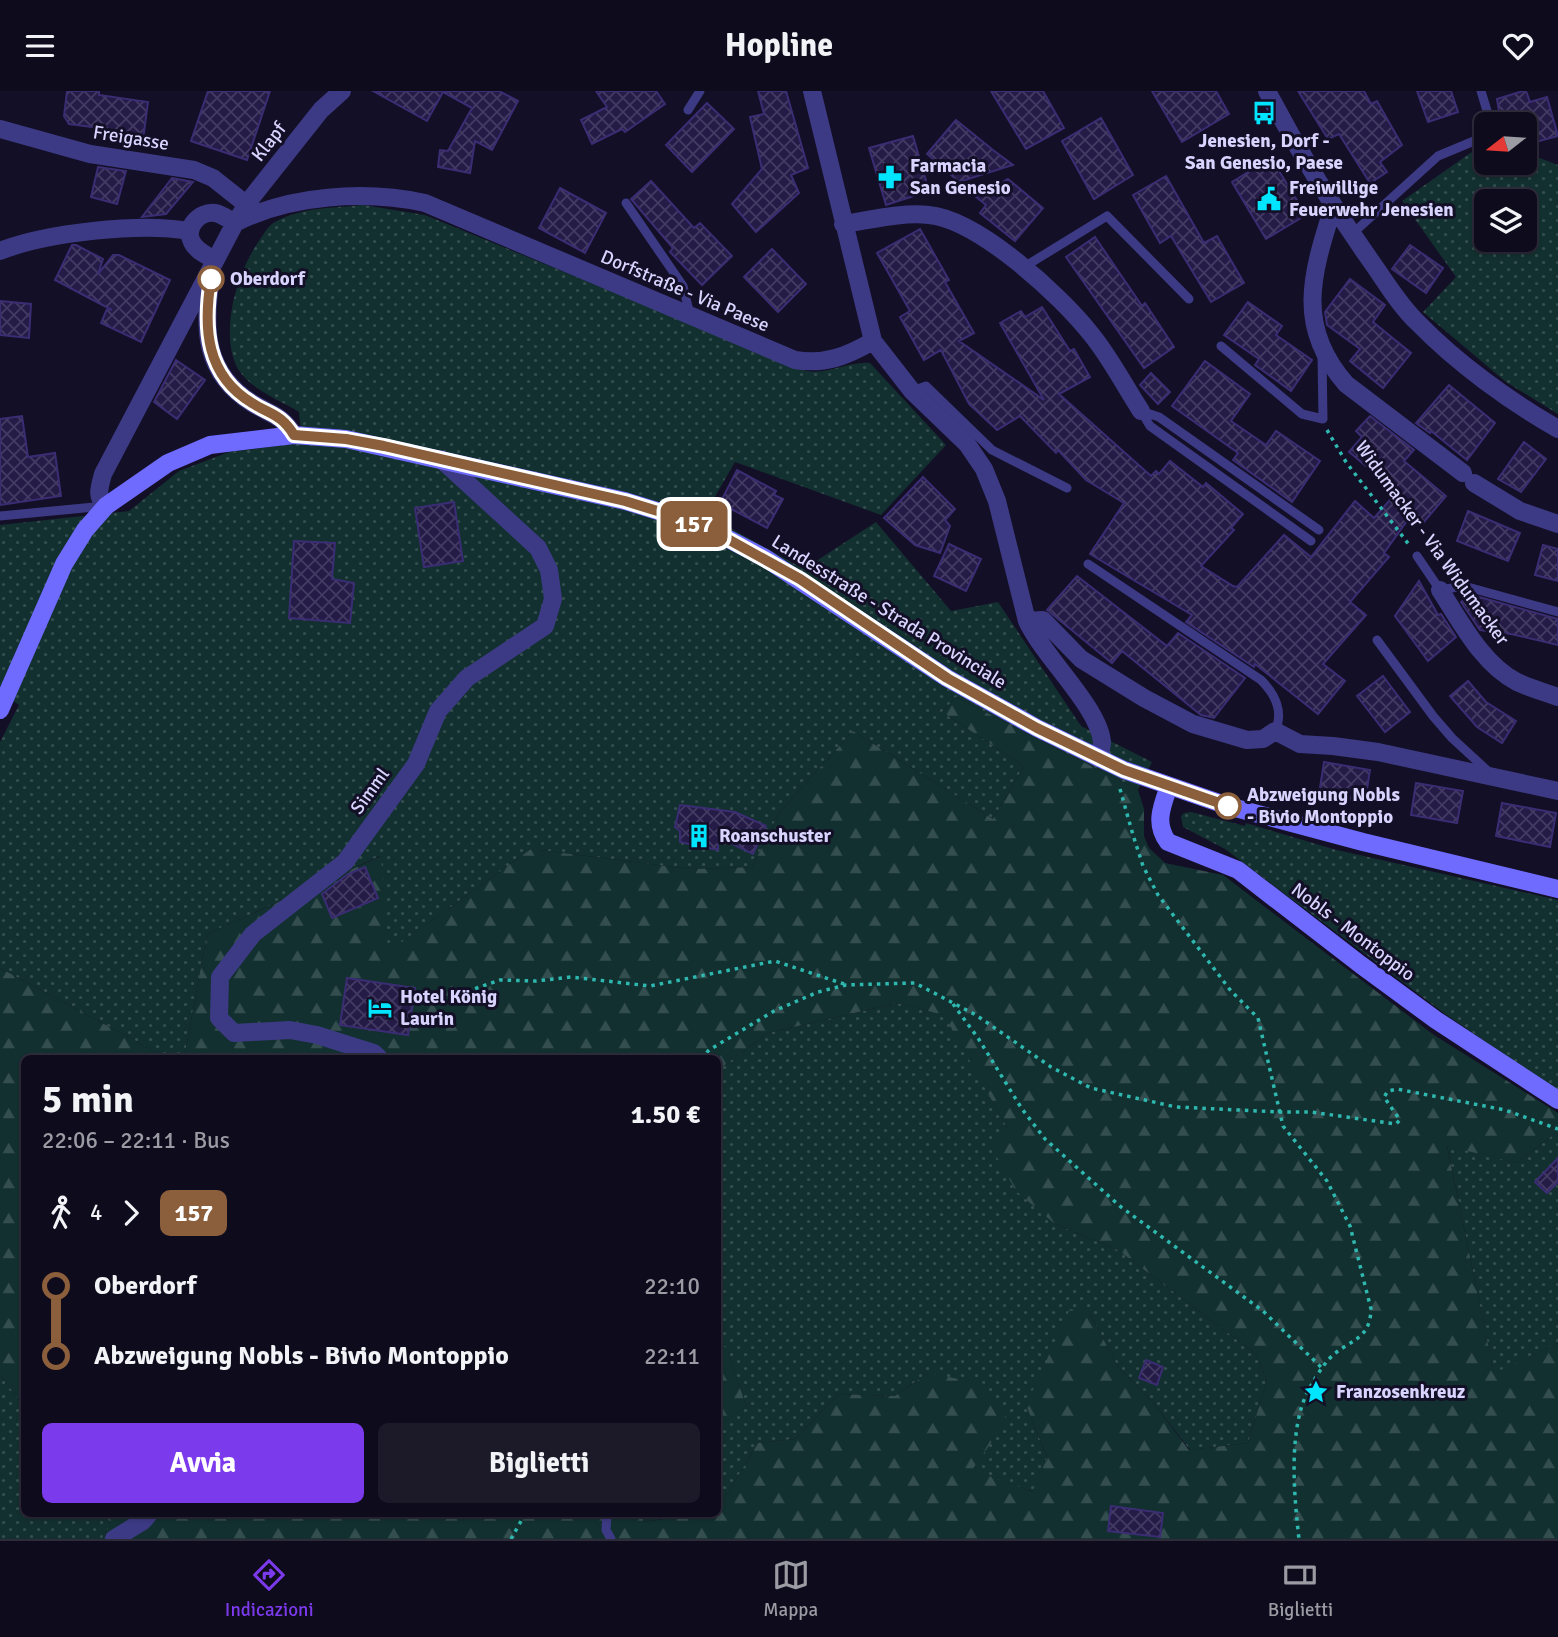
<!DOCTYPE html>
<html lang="it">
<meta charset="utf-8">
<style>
body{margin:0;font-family:Signika,sans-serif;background:#1c1929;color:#f1f3f6;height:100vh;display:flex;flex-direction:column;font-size:26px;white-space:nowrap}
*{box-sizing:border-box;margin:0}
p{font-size:23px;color:#9b9ba3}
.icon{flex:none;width:38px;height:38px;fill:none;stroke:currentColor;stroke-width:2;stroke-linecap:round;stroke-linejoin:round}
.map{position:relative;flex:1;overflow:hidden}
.side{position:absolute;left:21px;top:964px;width:700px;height:462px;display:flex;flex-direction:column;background:#0e0b1c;border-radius:10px;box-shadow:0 2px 5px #0004,0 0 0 2px #2e2b3b}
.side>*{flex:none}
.badge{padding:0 14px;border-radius:10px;font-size:24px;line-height:46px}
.needle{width:46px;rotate:253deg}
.tools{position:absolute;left:1474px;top:21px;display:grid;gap:14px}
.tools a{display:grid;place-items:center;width:63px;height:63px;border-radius:10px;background:#0e0b1c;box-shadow:0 2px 5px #0004,0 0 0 2px #2e2b3b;font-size:35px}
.map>.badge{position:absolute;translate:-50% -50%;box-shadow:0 0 0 4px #fff}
.legs{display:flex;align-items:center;gap:10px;height:77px;padding:0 21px;font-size:23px}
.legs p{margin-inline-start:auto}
.overview{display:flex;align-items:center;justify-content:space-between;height:119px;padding:0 21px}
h1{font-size:38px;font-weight:700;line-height:52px}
.cta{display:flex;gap:14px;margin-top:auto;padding:14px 21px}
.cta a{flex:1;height:80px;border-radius:10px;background:#7c3aed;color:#fff;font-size:28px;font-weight:700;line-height:80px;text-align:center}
.cta a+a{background:#1c1929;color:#f1f3f6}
ul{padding:0 21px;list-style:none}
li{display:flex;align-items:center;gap:24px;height:70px;font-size:26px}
li i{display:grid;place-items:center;width:10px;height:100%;margin:0 9px;background:currentColor}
li i::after{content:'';width:18px;height:18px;margin:-9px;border:5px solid;border-radius:50%;background:#0e0b1c}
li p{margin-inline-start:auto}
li:first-child i{background:linear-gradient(#0000 50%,currentColor 0)}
li:last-child i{background:linear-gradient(currentColor 50%,#0000 0)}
header{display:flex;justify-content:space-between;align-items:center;height:91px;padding:0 21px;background:#0e0b1c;font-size:32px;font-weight:700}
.menu{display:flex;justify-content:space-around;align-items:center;height:98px;border-top:2px solid #2e2b3b;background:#0e0b1c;font-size:19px;color:#9b9ba3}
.menu a{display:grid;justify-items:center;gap:4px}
.menu .active{color:#7c3aed}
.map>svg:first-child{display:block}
.grass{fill:url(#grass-dots);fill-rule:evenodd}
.forest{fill:url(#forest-firs)}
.building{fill:url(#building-cross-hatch);stroke:#3b2d73;stroke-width:2}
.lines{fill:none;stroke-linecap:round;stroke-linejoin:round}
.path{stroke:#2fb8b0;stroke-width:3.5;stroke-dasharray:3.5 5;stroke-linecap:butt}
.lane{stroke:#3d3a85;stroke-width:9}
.street{stroke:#3d3a85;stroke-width:18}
.secondary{stroke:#6f6bff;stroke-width:18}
.line-1-casing{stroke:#fff;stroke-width:16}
.line-1{stroke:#8b5e3c;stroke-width:10}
.stop-1-dot{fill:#fff;stroke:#8b5e3c;stroke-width:3.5}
.labels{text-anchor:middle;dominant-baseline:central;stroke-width:6;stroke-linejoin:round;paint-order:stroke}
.street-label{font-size:19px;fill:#d9d4ff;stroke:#130f26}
.poi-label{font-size:19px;font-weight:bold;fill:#d9d4ff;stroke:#130f26;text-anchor:start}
.stop-label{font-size:19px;font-weight:bold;fill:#d9d4ff;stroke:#130f26;text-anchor:start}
</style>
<header><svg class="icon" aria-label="menu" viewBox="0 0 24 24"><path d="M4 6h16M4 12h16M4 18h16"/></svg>Hopline<svg class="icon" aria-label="heart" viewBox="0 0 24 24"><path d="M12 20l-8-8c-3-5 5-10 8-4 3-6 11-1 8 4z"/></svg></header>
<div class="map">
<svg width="1558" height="1448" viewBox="0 0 1558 1448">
<defs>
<pattern id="grass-dots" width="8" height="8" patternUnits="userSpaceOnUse" patternTransform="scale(1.75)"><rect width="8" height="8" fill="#12302f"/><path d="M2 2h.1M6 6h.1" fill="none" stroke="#344d4e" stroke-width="1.8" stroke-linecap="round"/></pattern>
<pattern id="forest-firs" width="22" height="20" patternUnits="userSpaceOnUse" patternTransform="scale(1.75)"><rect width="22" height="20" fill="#12302f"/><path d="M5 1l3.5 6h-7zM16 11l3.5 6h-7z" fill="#344d4e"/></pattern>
<pattern id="building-cross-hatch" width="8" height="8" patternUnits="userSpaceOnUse" patternTransform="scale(1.75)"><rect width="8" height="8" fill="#241b47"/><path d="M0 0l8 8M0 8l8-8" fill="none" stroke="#433b63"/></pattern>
</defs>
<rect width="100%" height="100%" fill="#130f26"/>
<path class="grass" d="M1486,51v21h38v-11l34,13v249l-52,-32 -83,-70 33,-35 -54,-76zM1486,110h38v39h-38z
M363,114l62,10 381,156c22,4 42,-10 64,-8l76,82 -65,70 -146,-53 -30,52 99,55 72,-47 75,89 47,-9 83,124 71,36 -14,28 -182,-93 -14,15 82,54 -31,53 -140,-88 -74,82 -27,54 -62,2 -159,-20 -144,104 -7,-97 -173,78 -23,125h-15l-169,-91v-226l19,-37 -19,-13v-167l129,-14 50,-40 50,-19 73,-9 -3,-31c-20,-12 -49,-23 -61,-43 -20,-37 0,-100 23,-131 4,-6 8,-13 14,-16 27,-15 59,-14 88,-17z
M1191,721l54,14 1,-3 87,26 225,51v191l-113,-77 -220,-165 -42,-22 -2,-11 3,-3z
M897,912l48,12 64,116 46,93 63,26 138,104 11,26 -19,63 -58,7 -35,-45 -37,-38 -29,-55 -63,93 21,52 -13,35 -63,-21 -43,-98 -33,23 -56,-2 -44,45 -37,4 -40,66v-82l28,-21 -19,-57 -9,-5v-274l50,-37z
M1558,1040v212l-64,31 -47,-229 70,18z
M0,1283l24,33v107h80l7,10 -9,15h-102z
M643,1423h57l-58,8z"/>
<path class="forest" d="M956,606l182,93 6,19v27l5,12 16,15 58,12 211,160 124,78v18l-41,32 -70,-17 47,227 64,-30v196h-1456l9,-15 -7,-10h539v8l57,-8h18v-5l40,-66 37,-4 44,-45 56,2 33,-23 57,11 22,36 -35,50 61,22 14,-35 -21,-52 44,-96 19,3 29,55 37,38 34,45 59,-7 19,-63 -11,-26 -138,-104 -63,-26 -39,-33 -26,-46 19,-14 -65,-116 -47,-12 -129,30 -50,37v-11h-534l23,-125 174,-78 7,96 143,-103 159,20 62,-2 27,-54 74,-82 140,88 31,-53 -82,-54z
M0,877l169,91h-145v348l-24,-33z
M718,1253l9,4 19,58 -28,21z"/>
<path class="building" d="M67,0h32v4l49,7 -5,38 -36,-5 1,-6 -39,-5 -5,-8z
M208,0h62l-23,69 -56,-19z
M373,0h126l19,10 -26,49 -17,-9 -5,32 -32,-6 2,-17 8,1 24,-43 -29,-16 -16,29z
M596,0h60l9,13 -40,28 -3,-3 -30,15 -11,-24 26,-13z
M758,0h28l22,77 -17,7 8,18 -43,39 -24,-28 30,-35 -12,-52 14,-3z
M991,0h52l21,37 -38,21z
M1152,0h64l13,23 -47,28z
M1298,0h66l7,13 6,-3 25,44 -22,17 7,10 -17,11 -31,-49 -11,5z
M1417,0h34l7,21 -30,10z
M1523,0h3l4,11 17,-5 11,39 -26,7 -8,-5v-14h-23l-4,-25z
M707,12l27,26 -42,43 -26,-27z
M1101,27l32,57 -39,24 -32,-58z
M956,29l37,30 20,15 -54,17 -32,-28z
M913,45l16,55 -43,14 -17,-57z
M1271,67l35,57 -40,24 -34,-57z
M98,76l28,4 -9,33 -26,-7z
M1166,85l38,67 13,-7 27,47 -33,19 -40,-66 -11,7 -27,-48z
M172,87l21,4 -27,32 -24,3z
M1008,88l35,29 -28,33 -35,-28 6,-8 -10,-8z
M651,90l43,47 6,-5 32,33 -30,29 -32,-33 3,-4 -42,-49z
M560,97l46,25 -21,40 -46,-25z
M920,138l29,51 -4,2 29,51 -15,8 85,59 -44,-77 21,-12 4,6 17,-10 28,44 4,-2 16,28 -31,17 92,82 5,-5 3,3 11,-13 33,26 3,-4 37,31 -12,14 3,2 -33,36 32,20 4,1 47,-52 27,22 44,-56 19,17 23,-26 -48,-40 13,-15 -6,-6 14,-15 44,34 -10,11 42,35 -23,27 -11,-9 -28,39 5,4 -39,45 16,13 -43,49 22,17 -27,33 -63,-50 -1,3 -68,-45 6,-7 -102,-61 34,-51 -38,-23 -28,-30 -2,3 -36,-37 -23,14 -28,-26 -28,-54 -17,10 -24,-43 10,-6 -33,-58z
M1095,146l47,69 3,-3 29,44 -30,21 -78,-111z
M72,154h4l27,14 -5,15 15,-19h6l51,25 -29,62 -40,-19 6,-14 5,1 -57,-30z
M1410,154l33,23 -17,25 -34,-24z
M772,158l34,35 -28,28 -34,-35z
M1350,188l35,26 -12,17 38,31 -28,35 -33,-27 10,-12 -33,-24 -2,-13z
M0,210l31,3 -2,34 -29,-3z
M1248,211l34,24 -6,9 36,25 -21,31 -36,-26 4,-6 -35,-24z
M176,269l29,20 -28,39 -23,-17z
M1205,270l45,33 -19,27 35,24 10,-14 44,30 -28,41 -59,-42 5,-7 -66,-47z
M1151,282l19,19 -12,12 -18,-19z
M1449,294l46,38 -28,37 -36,-29 -1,2 -14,-10z
M22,325l6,41 27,-4 6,43 -61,9v-86z
M1524,351l22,17 -25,33 -23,-13z
M737,379l39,21 -2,4 9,4 -16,29 -47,-25z
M923,386l32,32 -10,11 5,6 -10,27 -25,-8 -31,-27z
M454,411l9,59 -39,6 -9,-59z
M1468,420l52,22 -12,28 -51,-20z
M294,450l41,2 -3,36 22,4 -4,40 -61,-5z
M949,453l32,15 -15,32 -32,-15z
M1543,454l15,4v32l-23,-6z
M1077,485l90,70 11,-13 67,45 -31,40 -13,-3 -79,-64 -10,12 -65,-53z
M1419,490l19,34 3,-1 15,23 -28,24 -33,-45z
M1472,504l86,24v26l-47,-11 -31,-4 -19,-28z
M1383,585l27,36 -25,20 -28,-36z
M1468,590l18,21 30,19 -14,22 -25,-16 -27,-31z
M1324,671l46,8 -5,32 -46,-8z
M1416,692l47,8 -6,32 -46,-8z
M1502,712l54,10 -6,34 -54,-11z
M680,714l55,7 31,14 -13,28 -35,-17v13l-38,-8v-11l-5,-4z
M365,776l13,31 -46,20 -10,-24 26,-20z
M347,887l68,10 -7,47 -68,-10z
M1558,1067v24l-11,11 -12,-11z
M1146,1269l17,7 -6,18 -18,-7z
M1111,1415l52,7 -3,24 -52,-6z"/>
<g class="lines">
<path class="path" d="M1327,339l19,32 64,84
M1120,698l13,46 10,31 15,29 73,96 27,27 25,108 44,55 23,45 21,83c-1,33 -23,30 -42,50 -8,9 -15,21 -21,32 -20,39 -14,105 -9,148
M451,906l49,-17 36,1 35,-4 79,9 125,-25 69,23
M953,913l25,34 44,71 23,30 76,68 142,104 59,57
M701,968l8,-9 65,-39 44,-19 28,-7 69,-2 61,32 75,52 40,21 85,19 104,5h31l85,12 4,-4 -16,-23 4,-6 9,-2 108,21 53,19
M511,1448l14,-25"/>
<path class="lane" d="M1481,0l10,33
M688,19l12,-19
M626,112l57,83 7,29
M1352,143l86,-78 48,-20
M1024,176l83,-51 82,83
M1221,255l81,68 21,5 -1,-64
M912,300l14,-5 66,64 75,38
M1141,320l18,6 160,113
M1141,320l9,15 161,115
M0,425l105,-10
M1417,465l23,34 24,-4 94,26
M1088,473l173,116c14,14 23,32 14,51
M1377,549l56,76 19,22 38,35
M607,1423l-1,16 5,9"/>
<path class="street" d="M812,0l61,250 39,50 55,53 17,25 13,32 30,120c16,35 72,86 75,121 0,6 -2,10 -4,16
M1267,0c32,61 66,117 106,173 14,20 27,42 45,59 39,40 91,78 140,106
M0,38l90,25 104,16 19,8 34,27
M1333,116c-21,67 -38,119 13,177l117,89
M235,132c55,-28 130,-33 190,-20l370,157c30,5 52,-4 78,-19
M843,133c28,-4 58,-12 86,-9 50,5 131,80 162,119 19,23 33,51 50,77
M0,160c45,-18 141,-29 189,-20
M214,169c-7,-5 -18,-9 -22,-18 -8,-14 7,-31 23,-29 7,1 14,7 20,10
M211,187c-8,50 -7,95 41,125 19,12 29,11 42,32
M1474,392l46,28 38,13
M106,415c-11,-9 -6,-20 -3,-32l132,-251 17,-26 69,-87 21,-19
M1440,499c21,32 42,74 77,92 13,6 27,10 41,15
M1027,530l16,-1 38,39 63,39 49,26 54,16 16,-1 12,-8 25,13 33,2 45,6 180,39
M380,968l-6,-6 -57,-18 -27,-5 -56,3 -15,-15 1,-41 33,-43 92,-72 71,-98 22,-53 29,-33 78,-52 8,-27 -4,-29 -11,-22 -97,-89
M114,1448l29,-18 6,-7"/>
<path class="secondary" d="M0,619l64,-146 21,-34 21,-24 62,-43 42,-18 84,-10 52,4 279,62 52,16 38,15 50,26 182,120 90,50 87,42 104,36 135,36 195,47
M1169,695c-7,20 -15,38 -1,56l70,28 123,95 75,55 122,80"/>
</g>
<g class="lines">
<g class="line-1-casing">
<path id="line-1" d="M211,188c-8,50 -5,96 41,124 19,12 29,11 42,32l52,4 38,7 241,55 52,16 38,15 85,47 147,99 90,50 87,42 104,36"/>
</g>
<use href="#line-1" class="line-1"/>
</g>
<defs>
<g id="bus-bare" transform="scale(1.89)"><path d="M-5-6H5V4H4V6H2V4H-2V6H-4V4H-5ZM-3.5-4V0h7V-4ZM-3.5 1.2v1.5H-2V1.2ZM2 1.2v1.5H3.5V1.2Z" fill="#00e5ff" stroke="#130f26" stroke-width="2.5" paint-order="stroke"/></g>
<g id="pharmacy-bare" transform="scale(1.89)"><path d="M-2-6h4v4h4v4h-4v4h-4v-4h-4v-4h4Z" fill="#00e5ff" stroke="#130f26" stroke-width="2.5" paint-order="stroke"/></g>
<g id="civic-bare" transform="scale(1.89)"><path d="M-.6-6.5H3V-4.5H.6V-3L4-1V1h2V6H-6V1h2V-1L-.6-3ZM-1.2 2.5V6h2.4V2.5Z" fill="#00e5ff" stroke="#130f26" stroke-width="2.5" paint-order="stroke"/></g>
<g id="building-bare" transform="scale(1.89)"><path d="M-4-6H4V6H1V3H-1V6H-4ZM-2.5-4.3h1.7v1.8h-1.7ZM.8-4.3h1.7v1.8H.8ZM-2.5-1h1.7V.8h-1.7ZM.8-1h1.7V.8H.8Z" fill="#00e5ff" stroke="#130f26" stroke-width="2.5" paint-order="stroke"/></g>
<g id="hotel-bare" transform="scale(1.89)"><path d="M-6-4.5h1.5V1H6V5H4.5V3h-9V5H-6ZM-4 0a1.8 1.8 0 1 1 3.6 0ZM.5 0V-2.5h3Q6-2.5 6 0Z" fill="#00e5ff" stroke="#130f26" stroke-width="2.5" paint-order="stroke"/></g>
<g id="sight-bare" transform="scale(1.89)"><path d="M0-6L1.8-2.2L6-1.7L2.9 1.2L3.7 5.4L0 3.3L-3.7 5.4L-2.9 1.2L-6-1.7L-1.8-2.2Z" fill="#00e5ff" stroke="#130f26" stroke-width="2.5" paint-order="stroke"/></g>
</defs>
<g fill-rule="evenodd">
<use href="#bus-bare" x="1264" y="22"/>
<use href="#pharmacy-bare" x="890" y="86"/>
<use href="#civic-bare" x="1269" y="108"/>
<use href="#building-bare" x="699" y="745"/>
<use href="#hotel-bare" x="380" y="917"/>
<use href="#sight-bare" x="1316" y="1301"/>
</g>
<g class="stop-1-dot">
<circle cx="211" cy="188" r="12"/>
<circle cx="1228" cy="715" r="12"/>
</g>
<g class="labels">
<g class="street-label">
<text transform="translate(131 47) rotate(9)">Freigasse</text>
<text transform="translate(269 51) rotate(-52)">Klapf</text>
<text transform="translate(685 200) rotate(23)">Dorfstraße - Via Paese</text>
<text transform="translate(1432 452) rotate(54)">Widumacker - Via Widumacker</text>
<text transform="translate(889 521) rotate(32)">Landesstraße - Strada Provinciale</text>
<text transform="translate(370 700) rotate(-54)">Simml</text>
<text transform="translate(1353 841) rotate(37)">Nobls - Montoppio</text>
</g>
<g class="poi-label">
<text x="1264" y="50" text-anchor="middle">Jenesien, Dorf -<tspan x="1264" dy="22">San Genesio, Paese</tspan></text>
<text x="910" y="75">Farmacia<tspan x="910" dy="22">San Genesio</tspan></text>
<text x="1289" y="97">Freiwillige<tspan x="1289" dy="22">Feuerwehr Jenesien</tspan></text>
<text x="719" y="745">Roanschuster</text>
<text x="400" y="906">Hotel König<tspan x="400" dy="22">Laurin</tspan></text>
<text x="1336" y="1301">Franzosenkreuz</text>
</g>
<g class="stop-label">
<text x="230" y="188">Oberdorf</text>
<text x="1247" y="704">Abzweigung Nobls<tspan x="1247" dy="22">- Bivio Montoppio</tspan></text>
</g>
</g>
</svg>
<div class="tools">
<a><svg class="needle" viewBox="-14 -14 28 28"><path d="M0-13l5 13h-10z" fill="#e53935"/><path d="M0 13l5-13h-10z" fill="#9b9ba3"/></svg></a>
<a><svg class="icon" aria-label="layers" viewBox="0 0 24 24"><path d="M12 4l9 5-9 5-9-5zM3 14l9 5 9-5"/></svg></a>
</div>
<b class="badge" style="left:694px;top:433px;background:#8b5e3c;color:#fff">157</b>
<section class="side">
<div class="overview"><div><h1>5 min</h1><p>22:06 – 22:11 · Bus</p></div><b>1.50 €</b></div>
<div class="legs"><svg class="icon" aria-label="walk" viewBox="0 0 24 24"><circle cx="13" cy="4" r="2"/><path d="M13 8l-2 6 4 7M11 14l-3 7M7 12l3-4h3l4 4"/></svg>4<svg class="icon" aria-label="forward" viewBox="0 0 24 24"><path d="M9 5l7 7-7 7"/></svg><b class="badge" style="background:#8b5e3c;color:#fff">157</b></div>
<ul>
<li><i style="color:#8b5e3c"></i><b>Oberdorf</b><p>22:10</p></li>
<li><i style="color:#8b5e3c"></i><b>Abzweigung Nobls - Bivio Montoppio</b><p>22:11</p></li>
</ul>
<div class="cta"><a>Avvia</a><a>Biglietti</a></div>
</section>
</div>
<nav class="menu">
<a class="active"><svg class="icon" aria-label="directions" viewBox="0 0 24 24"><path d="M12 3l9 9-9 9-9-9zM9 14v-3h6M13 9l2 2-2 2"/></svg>Indicazioni</a>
<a><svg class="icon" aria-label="map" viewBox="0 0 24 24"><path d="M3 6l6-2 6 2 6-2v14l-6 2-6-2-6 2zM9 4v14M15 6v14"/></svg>Mappa</a>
<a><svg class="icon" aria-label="tickets" viewBox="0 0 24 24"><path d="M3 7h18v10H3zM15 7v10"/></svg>Biglietti</a>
</nav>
